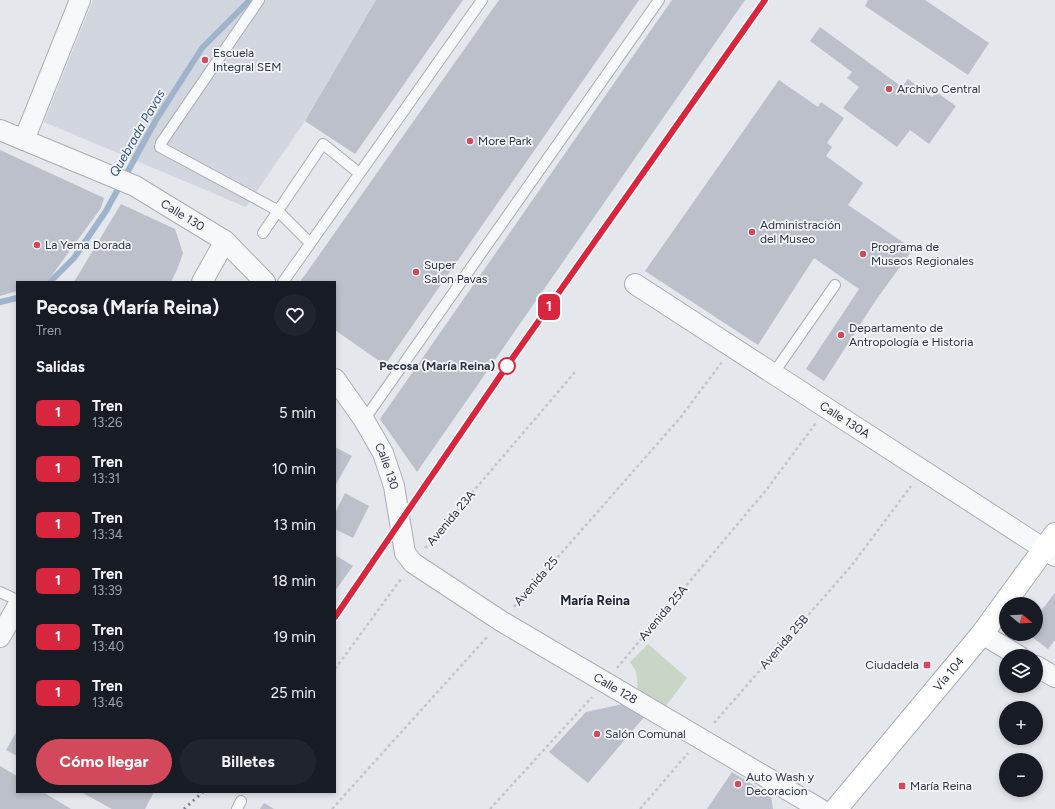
<!DOCTYPE html>
<html lang="es">
<meta charset="utf-8">
<style>
body{margin:0;font-family:Figtree,sans-serif;background:#20242c;color:#f1f3f6;height:100vh;display:flex;flex-direction:column;font-size:15px;white-space:nowrap}
*{box-sizing:border-box;margin:0}
p{font-size:13px;color:#9ea1a6}
.icon{flex:none;width:22px;height:22px;fill:none;stroke:currentColor;stroke-width:2;stroke-linecap:round;stroke-linejoin:round}
.map{position:relative;flex:1;overflow:hidden}
.side{position:absolute;left:16px;top:281px;width:320px;height:512px;display:flex;flex-direction:column;background:#171b24;border-radius:0px;box-shadow:0 2px 6px #0003}
.side>*{flex:none}
.badge{padding:0 8px;border-radius:6px;font-size:14px;line-height:26px}
.needle{width:26px;rotate:108deg}
.tools{position:absolute;left:999px;top:597px;display:grid;gap:8px}
.tools a{display:grid;place-items:center;width:44px;height:44px;border-radius:50%;background:#171b24;box-shadow:0 2px 6px #0003;font-size:20px}
.map>.badge{position:absolute;translate:-50% -50%;box-shadow:0 0 0 2px #fff}
h2{padding:0 20px;font-size:15px;line-height:36px}
.round{display:grid;place-items:center;flex:none;width:42px;height:42px;border-radius:21px;background:#20242c}
.headline{display:flex;align-items:center;justify-content:space-between;height:68px;padding:0 20px}
h1{font-size:19px;font-weight:700;line-height:30px}
.button{display:flex;gap:8px;margin-top:auto;padding:8px 20px}
.button a{flex:1;height:46px;border-radius:24px;background:#d1495b;color:#fff;font-size:16px;font-weight:700;line-height:46px;text-align:center}
.button a+a{background:#20242c;color:#f1f3f6}
ul{padding:0;list-style:none}
li{display:flex;align-items:center;gap:12px;height:56px;padding:0 20px}
li div{flex:1}
li b{display:block;font-size:15px}
li em{font-style:normal}
li .badge{min-width:44px;font-weight:700;text-align:center}
.map>svg:first-child{display:block}
.built{fill:#d2d6de}
.green{fill:#c9d6c5}
.lines{fill:none;stroke-linecap:round;stroke-linejoin:round}
.stream{stroke:#9fb4cc;stroke-width:6}
.building{fill:#bbc0ca}
.lane-casing{stroke:#a9aeb7;stroke-width:12}
.street-casing{stroke:#a9aeb7;stroke-width:22}
.secondary-casing{stroke:#a9aeb7;stroke-width:24}
.path{stroke:#c2c5cb;stroke-width:2.5;stroke-dasharray:3 3;stroke-linecap:butt}
.lane{stroke:#f7f8fa;stroke-width:10}
.street{stroke:#f7f8fa;stroke-width:20}
.secondary{stroke:#fff;stroke-width:22}
.rail{stroke:#7d8696;stroke-width:3;stroke-dasharray:2 4;stroke-linecap:butt}
.line-casing{stroke:#fff;stroke-width:9}
.line{stroke:#d7263d;stroke-width:6}
.poi-dot{fill:#d1495b;stroke:#f4f6f9;stroke-width:1.5}
.stop-dot{fill:#fff;stroke:#d7263d;stroke-width:2}
.labels{text-anchor:middle;dominant-baseline:central;stroke-width:3.5;stroke-linejoin:round;paint-order:stroke}
.poi-label{font-size:12px;fill:#2b3445;stroke:#f4f6f9;text-anchor:start}
.street-label{font-size:12px;fill:#2b3445;stroke:#f4f6f9}
.stop-label{font-size:12px;font-weight:bold;fill:#2b3445;stroke:#f4f6f9;text-anchor:end}
.water-label{font-size:13px;font-style:italic;fill:#34527a;stroke:#f4f6f9}
.neighbourhood-label{font-size:13px;font-weight:bold;fill:#1d2536;stroke:#f4f6f9}
</style>
<div class="map">
<svg width="1055" height="809" viewBox="0 0 1055 809">
<rect width="100%" height="100%" fill="#e4e7ec"/>
<path class="built" d="M93,0h283l-71,121 -59,86 -202,-85z"/>
<path class="green" d="M648,644l39,34 -22,29 -27,-16 -2,-20 -6,-9z"/>
<g class="lines">
<path class="stream" d="M50,282l24,-24 32,-47 50,-91 46,-72 48,-48
M0,302l17,-4"/>
</g>
<path class="building" d="M376,0h87l-108,154 -50,-33z
M499,0h140l-254,365 -50,-35v-48h-35z
M672,0h73l-328,472 -37,-53z
M868,0h57l64,43 -21,32 -103,-69z
M820,27l82,60 6,-8 24,18 4,-5 20,14 -27,38 -19,-14 -13,17 -54,-39 16,-21 -12,-9 5,-6 -42,-31z
M779,80l39,27 3,-5 23,16 -17,25 5,4 -6,9 37,27 -15,22 65,44 -37,51 -52,81 -18,-12 53,-80 -45,-31 -56,87 -113,-74z
M0,150l104,48 -3,10 -54,74h-30v9l-17,5z
M121,204l54,25 8,24 -6,17 -6,12h-97z
M335,447l17,9 -17,30z
M345,493l24,13 -16,32 -18,-9v-16z
M335,555l18,11 -18,25z
M1055,593v47l-7,9 -20,-15h8v-17z
M623,704l22,12 -57,67 -39,-31 37,-40z
M17,731v25l-11,-6z
M0,766l17,10v16h26l28,17h-71z
M732,772l39,24 2,13h-66z
M81,792h73l-9,17h-33z
M264,803l10,6h-14z"/>
<g class="lines">
<g class="lane-casing">
<path id="lane" d="M259,0l-98,143 -1,4 117,63 33,33
M263,233l60,-89 36,29
M283,282l199,-282
M773,374l62,-89
M364,420l295,-420
M0,592l17,8
M237,809l4,-8"/>
</g>
<g class="street-casing">
<g id="street">
<path id="s1" d="M0,130l135,56 90,55 40,41"/>
<path d="M24,140l56,-140"/>
<path d="M202,282l23,-41"/>
<path id="s2" d="M635,284l420,272"/>
<path id="s3" d="M335,379l29,41 19,33 11,33 11,67 8,10 88,58 319,188"/>
<path d="M982,634l37,22"/>
<path d="M0,637l17,-30"/>
<path d="M1036,666l19,11"/>
</g>
</g>
<g class="secondary-casing">
<g id="secondary">
<path id="s4" d="M836,809l146,-175 73,-100"/>
</g>
</g>
<path class="path" d="M425,548l150,-176
M514,607l166,-189 42,-56
M617,668l150,-179 49,-66
M335,669l66,-90
M714,723l138,-158 59,-79
M332,809l156,-173
M490,809l102,-112
M640,809l48,-56"/>
<use href="#lane" class="lane"/>
<use href="#street" class="street"/>
<use href="#secondary" class="secondary"/>
<path class="rail" d="M335,617l172,-251 258,-366
M184,809l19,-17"/>
</g>
<g class="lines">
<g class="line-casing">
<path id="line" d="M335,617l172,-251 258,-366"/>
</g>
<use href="#line" class="line"/>
</g>
<g class="poi-dot">
<circle cx="205" cy="60" r="4"/>
<circle cx="889" cy="89" r="4"/>
<circle cx="470" cy="141" r="4"/>
<circle cx="752" cy="232" r="4"/>
<circle cx="37" cy="245" r="4"/>
<circle cx="863" cy="254" r="4"/>
<circle cx="416" cy="272" r="4"/>
<circle cx="841" cy="335" r="4"/>
<rect x="923" y="661" width="8" height="8" rx="2"/>
<circle cx="597" cy="734" r="4"/>
<circle cx="738" cy="784" r="4"/>
<rect x="898" y="782" width="8" height="8" rx="2"/>
</g>
<circle class="stop-dot" cx="507" cy="366" r="8"/>
<g class="labels">
<g class="poi-label">
<text x="213" y="53">Escuela<tspan x="213" dy="14">Integral SEM</tspan></text>
<text x="897" y="89">Archivo Central</text>
<text x="478" y="141">More Park</text>
<text x="760" y="225">Administración<tspan x="760" dy="14">del Museo</tspan></text>
<text x="45" y="245">La Yema Dorada</text>
<text x="871" y="247">Programa de<tspan x="871" dy="14">Museos Regionales</tspan></text>
<text x="424" y="265">Super<tspan x="424" dy="14">Salon Pavas</tspan></text>
<text x="849" y="328">Departamento de<tspan x="849" dy="14">Antropología e Historia</tspan></text>
<text x="919" y="665" text-anchor="end">Ciudadela</text>
<text x="605" y="734">Salón Comunal</text>
<text x="746" y="777">Auto Wash y<tspan x="746" dy="14">Decoracion</tspan></text>
<text x="910" y="786">María Reina</text>
</g>
<g class="street-label">
<text stroke="none"><textPath href="#s1" startOffset="202">Calle 130</textPath></text>
<text stroke="none"><textPath href="#s2" startOffset="250">Calle 130A</textPath></text>
<text stroke="none"><textPath href="#s3" startOffset="102">Calle 130</textPath></text>
<text transform="translate(451 518) rotate(-50)">Avenida 23A</text>
<text transform="translate(536 581) rotate(-49)">Avenida 25</text>
<text transform="translate(663 613) rotate(-50)">Avenida 25A</text>
<text transform="translate(784 642) rotate(-49)">Avenida 25B</text>
<text stroke="none"><textPath href="#s4" startOffset="176">Vía 104</textPath></text>
<text stroke="none"><textPath href="#s3" startOffset="442">Calle 128</textPath></text>
</g>
<g class="stop-label">
<text x="495" y="366">Pecosa (María Reina)</text>
</g>
<g class="water-label">
<text transform="translate(137 133) rotate(-60)">Quebrada Pavas</text>
</g>
<g class="neighbourhood-label">
<text x="595" y="600">María Reina</text>
</g>
</g>
</svg>
<div class="tools">
<a><svg class="needle" viewBox="-14 -14 28 28"><path d="M0-13l5 13h-10z" fill="#e53935"/><path d="M0 13l5-13h-10z" fill="#9ea1a6"/></svg></a>
<a><svg class="icon" aria-label="layers" viewBox="0 0 24 24"><path d="M12 4l9 5-9 5-9-5zM3 14l9 5 9-5"/></svg></a>
<a>+</a>
<a>−</a>
</div>
<b class="badge" style="left:549px;top:307px;background:#d7263d;color:#fff">1</b>
<section class="side">
<div class="headline"><div><h1>Pecosa (María Reina)</h1><p>Tren</p></div><a class="round"><svg class="icon" aria-label="heart" viewBox="0 0 24 24"><path d="M12 20l-8-8c-3-5 5-10 8-4 3-6 11-1 8 4z"/></svg></a></div>
<h2>Salidas</h2>
<ul>
<li><span class="badge" style="background:#d7263d;color:#fff">1</span><div><b>Tren</b><p>13:26</p></div><em>5 min</em></li>
<li><span class="badge" style="background:#d7263d;color:#fff">1</span><div><b>Tren</b><p>13:31</p></div><em>10 min</em></li>
<li><span class="badge" style="background:#d7263d;color:#fff">1</span><div><b>Tren</b><p>13:34</p></div><em>13 min</em></li>
<li><span class="badge" style="background:#d7263d;color:#fff">1</span><div><b>Tren</b><p>13:39</p></div><em>18 min</em></li>
<li><span class="badge" style="background:#d7263d;color:#fff">1</span><div><b>Tren</b><p>13:40</p></div><em>19 min</em></li>
<li><span class="badge" style="background:#d7263d;color:#fff">1</span><div><b>Tren</b><p>13:46</p></div><em>25 min</em></li>
</ul>
<div class="button"><a>Cómo llegar</a><a>Billetes</a></div>
</section>
</div>
